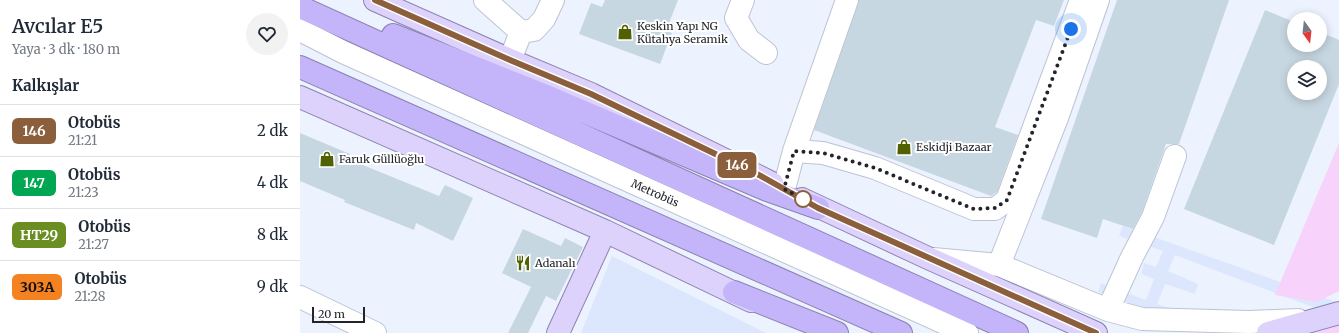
<!DOCTYPE html>
<html lang="tr">
<meta charset="utf-8">
<style>
body{margin:0;font-family:Merriweather,serif;background:#f2f2f3;color:#1f2937;height:100vh;display:flex;flex-direction:column;font-size:15px;white-space:nowrap}
*{box-sizing:border-box;margin:0}
p{font-size:13px;color:#747a83}
.icon{flex:none;width:22px;height:22px;fill:none;stroke:currentColor;stroke-width:2;stroke-linecap:round;stroke-linejoin:round}
.map{position:relative;flex:1;overflow:hidden}
.panel{display:flex;flex-direction:column;background:#fff;width:300px}
.panel>*{flex:none}
.badge{padding:0 8px;border-radius:6px;font-size:14px;line-height:26px}
.needle{width:26px;rotate:165deg}
.buttons{position:absolute;left:987px;top:12px;display:grid;gap:8px}
.buttons a{display:grid;place-items:center;width:40px;height:40px;border-radius:50%;background:#fff;box-shadow:0 2px 10px #0003;font-size:20px}
.scale{position:absolute;left:12px;bottom:10px;width:53px;box-sizing:border-box;padding-left:4px;border:2px solid #23252b;border-top:0;font-size:11px;line-height:14px;white-space:nowrap;color:#23252b;-webkit-text-stroke:3px #fff;paint-order:stroke}
.you{position:absolute;width:20px;height:20px;margin:-10px;border:3px solid #fff;border-radius:50%;background:#1a73e8;box-shadow:0 0 0 6px #1a73e833}
.map>.badge{position:absolute;translate:-50% -50%;box-shadow:0 0 0 2px #fff}
h2{padding:0 12px;font-size:15px;line-height:36px}
.round{display:grid;place-items:center;flex:none;width:42px;height:42px;border-radius:21px;background:#f2f2f3}
.overview{display:flex;align-items:center;justify-content:space-between;height:68px;padding:0 12px}
h1{font-size:19px;font-weight:600;line-height:30px}
ul{padding:0;list-style:none}
li{display:flex;align-items:center;gap:12px;height:52px;padding:0 12px;border-top:1px solid #e0e1e3}
li div{flex:1}
li b{display:block;font-size:15px}
li em{font-style:normal}
li .badge{min-width:44px;font-weight:700;text-align:center}
main{display:flex;flex:1;min-height:0}
.map>svg:first-child{display:block}
.built{fill:#dce7fe}
.green{fill:#f7d2fa}
.building{fill:#c7d7e2;fill-rule:evenodd}
.lines{fill:none;stroke-linecap:round;stroke-linejoin:round}
.minor-casing{stroke:#bcc3d2;stroke-width:24}
.major-casing{stroke:#8c82b1;stroke-width:24}
.highway-casing{stroke:#8c82b1;stroke-width:24}
.minor{stroke:#fff;stroke-width:22}
.major{stroke:#dcd2fb;stroke-width:22}
.highway{stroke:#c4b4f9;stroke-width:22}
.line-casing{stroke:#fff;stroke-width:9}
.line{stroke:#8b5e3c;stroke-width:6}
.walk{stroke:#23252b;stroke-width:4;stroke-dasharray:0 7.2}
.stop-dot{fill:#fff;stroke:#8b5e3c;stroke-width:2}
.labels{text-anchor:middle;dominant-baseline:central;stroke-width:4;stroke-linejoin:round;paint-order:stroke}
.poi-label{font-size:11px;fill:#23252b;stroke:#fff;text-anchor:start}
.street-label{font-size:11px;fill:#23252b;stroke:#fff}
</style>
<main>
<section class="panel">
<div class="overview"><div><h1>Avcılar E5</h1><p>Yaya · 3 dk · 180 m</p></div><a class="round"><svg class="icon" aria-label="heart" viewBox="0 0 24 24"><path d="M12 20l-8-8c-3-5 5-10 8-4 3-6 11-1 8 4z"/></svg></a></div>
<h2>Kalkışlar</h2>
<ul>
<li><span class="badge" style="background:#8b5e3c;color:#fff">146</span><div><b>Otobüs</b><p>21:21</p></div><em>2 dk</em></li>
<li><span class="badge" style="background:#00a651;color:#fff">147</span><div><b>Otobüs</b><p>21:23</p></div><em>4 dk</em></li>
<li><span class="badge" style="background:#6b8e23;color:#fff">HT29</span><div><b>Otobüs</b><p>21:27</p></div><em>8 dk</em></li>
<li><span class="badge" style="background:#f58220;color:#111">303A</span><div><b>Otobüs</b><p>21:28</p></div><em>9 dk</em></li>
</ul>
</section>
<div class="map">
<svg width="1039" height="333" viewBox="0 0 1039 333">
<rect width="100%" height="100%" fill="#ecf2fe"/>
<path class="built" d="M823,226l216,77v14l-164,-62 -7,16 30,13 -3,10 -30,-10 -8,20 84,29h-31l-112,-41 3,-9 45,17 8,-21 -13,-5 3,-11 12,4 7,-16 -44,-15z
M312,256l154,77h-185z"/>
<path class="green" d="M1039,143v148l-22,11 -42,-7z
M1039,325v8h-25z"/>
<path class="building" d="M305,0h73l-12,31 6,2 -12,31 -81,-30 12,-31 11,4z
M559,0h205l-10,26 -18,-6 -41,107 23,8 -21,57 -6,4 -177,-66z
M817,0h112l-50,144h-13l-24,68 -9,17 -30,-10 -6,19 -56,-19z
M965,10l29,12v23h26v-13l19,8v44l-65,161 -90,-36zM994,67h26v26h-26z
M0,133l50,21 -2,5 91,37 6,-11 28,13 -20,43 -37,-18 -2,7 -70,-28 1,-2 -45,-19z
M223,229l38,17 4,-8 18,9 -27,54 -10,-5 -18,37h-20l23,-46 -29,-14z"/>
<g class="lines">
<g class="minor-casing">
<path id="minor" d="M185,0l36,32 -11,28
M443,0l-7,18 13,22 17,13
M0,30l43,22 624,281
M221,32l13,-2 10,-11 9,-19
M494,151l29,2 52,15 99,41h21l12,-9 74,-200
M484,189l10,-38 53,-151
M633,259l66,6 109,45 34,9 107,3 49,-2
M699,265l58,-147 41,-118
M0,297l75,36
M808,310l24,-53 21,-40 22,-61"/>
</g>
<g class="major-casing">
<path id="major" d="M75,0l135,60 81,34 181,89
M0,97l305,134 146,70
M502,199l126,59 168,75
M258,333l47,-102
M968,333l71,-20"/>
</g>
<g class="highway-casing">
<path id="highway" d="M0,7l717,326
M93,35l158,63 216,92 51,18
M0,67l601,266
M434,292l103,41"/>
</g>
<use href="#minor" class="minor"/>
<use href="#major" class="major"/>
<use href="#highway" class="highway"/>
</g>
<g class="lines">
<g class="line-casing">
<path id="line" d="M75,0l135,60 81,34 168,81 59,33 278,125"/>
</g>
<use href="#line" class="line"/>
<path class="walk" d="M503,199l4,2 -23,-12 10,-38 29,2 52,15 99,41 21,-1 12,-8 64,-171"/>
</g>
<defs>
<g id="shop-bare" transform="scale(1.2)"><path d="M-5-2.5h2.3a2.7 3.5 0 0 1 5.4 0H5L5.5 6h-11ZM-1.5-2.5h3a1.5 2.3 0 0 0-3 0Z" fill="#516001" stroke="#fff" stroke-width="2.5" paint-order="stroke"/></g>
<g id="restaurant-bare" transform="scale(1.2)"><path d="M-5-6h1v4h1v-4h1v4h1v-4h1v5L-1.5 .5V6h-2V.5L-5-1ZM5-6V6H3V1.5H1.5Q1.5-4 5-6Z" fill="#516001" stroke="#fff" stroke-width="2.5" paint-order="stroke"/></g>
</defs>
<g fill-rule="evenodd">
<use href="#shop-bare" x="325" y="32"/>
<use href="#shop-bare" x="604" y="147"/>
<use href="#shop-bare" x="27" y="159"/>
<use href="#restaurant-bare" x="223" y="263"/>
</g>
<circle class="stop-dot" cx="503" cy="199" r="8"/>
<g class="labels">
<g class="poi-label">
<text x="337" y="26">Keskin Yapı NG<tspan x="337" dy="13">Kütahya Seramik</tspan></text>
<text x="616" y="147">Eskidji Bazaar</text>
<text x="39" y="159">Faruk Güllüoğlu</text>
<text x="235" y="263">Adanalı</text>
</g>
<g class="street-label">
<text transform="translate(355 193) rotate(24)">Metrobüs</text>
</g>
</g>
</svg>
<div class="buttons">
<a><svg class="needle" viewBox="-14 -14 28 28"><path d="M0-13l5 13h-10z" fill="#e53935"/><path d="M0 13l5-13h-10z" fill="#747a83"/></svg></a>
<a><svg class="icon" aria-label="layers" viewBox="0 0 24 24"><path d="M12 4l9 5-9 5-9-5zM3 14l9 5 9-5"/></svg></a>
</div>
<div class="scale">20 m</div>
<div class="you" style="left:771px;top:29px"></div>
<b class="badge" style="left:437px;top:165px;background:#8b5e3c;color:#fff">146</b>
</div>
</main>
